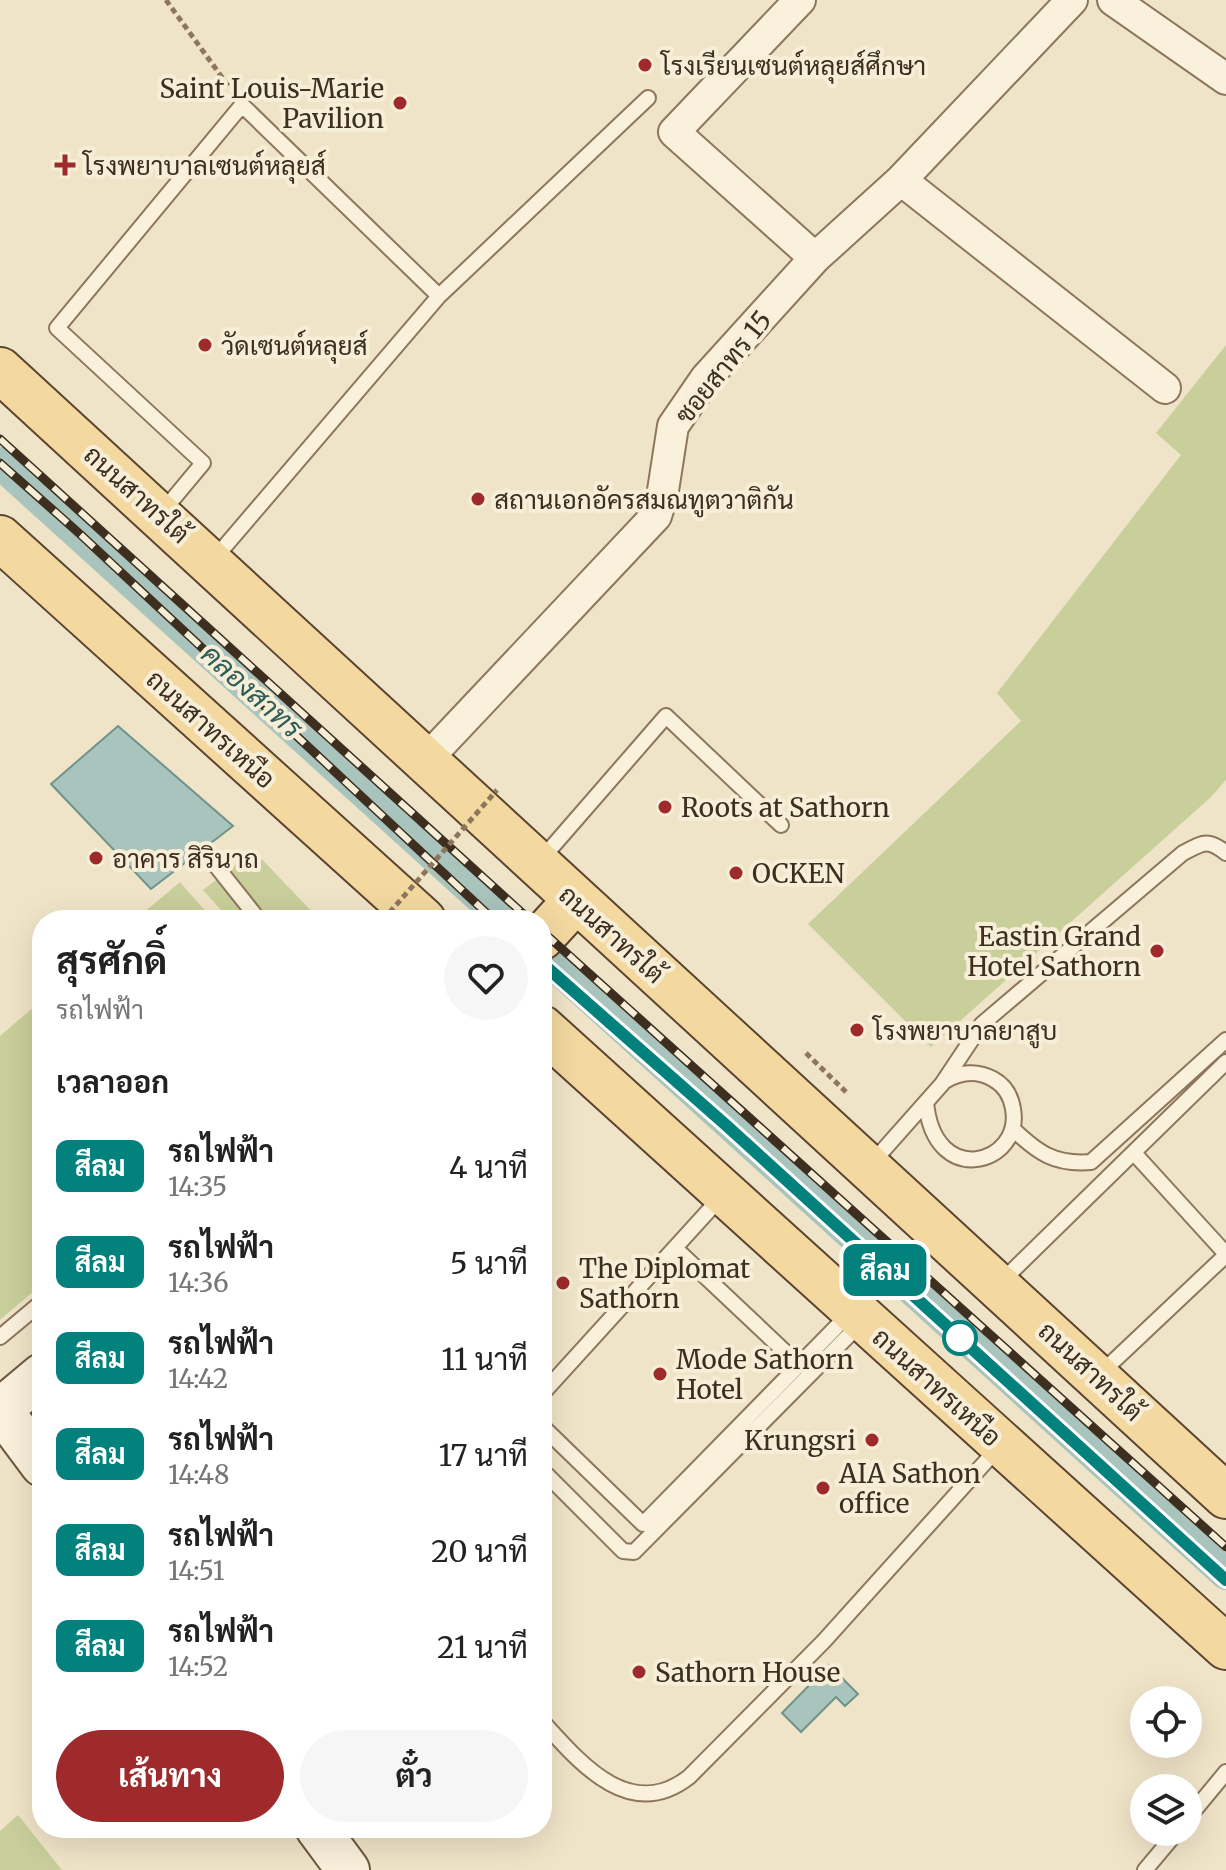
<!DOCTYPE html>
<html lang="th">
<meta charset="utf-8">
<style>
body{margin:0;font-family:Merriweather,Sarabun,serif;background:#f6f6f6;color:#222;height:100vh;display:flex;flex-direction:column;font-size:30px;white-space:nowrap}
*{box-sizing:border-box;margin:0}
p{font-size:26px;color:#767676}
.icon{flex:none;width:44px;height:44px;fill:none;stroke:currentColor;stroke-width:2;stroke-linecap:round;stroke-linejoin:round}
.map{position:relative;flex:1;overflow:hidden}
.details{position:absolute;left:32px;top:910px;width:520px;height:928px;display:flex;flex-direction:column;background:#fff;border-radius:32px;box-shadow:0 8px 32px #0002}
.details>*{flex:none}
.badge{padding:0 16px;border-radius:12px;font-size:28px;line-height:52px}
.fabs{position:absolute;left:1130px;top:1686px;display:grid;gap:16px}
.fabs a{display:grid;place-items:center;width:72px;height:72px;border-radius:50%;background:#fff;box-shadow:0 8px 32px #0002;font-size:40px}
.map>.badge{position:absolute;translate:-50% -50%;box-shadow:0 0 0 4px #fff}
h2{padding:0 24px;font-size:30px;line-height:72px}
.round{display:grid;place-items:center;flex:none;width:84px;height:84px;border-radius:42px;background:#f6f6f6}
.headline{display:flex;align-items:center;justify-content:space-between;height:136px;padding:0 24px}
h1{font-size:38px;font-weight:700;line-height:60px}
.action{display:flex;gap:16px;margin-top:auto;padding:16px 24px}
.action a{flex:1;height:92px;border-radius:48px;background:#9e2a2b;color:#fff;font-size:32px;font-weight:700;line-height:92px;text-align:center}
.action a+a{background:#f6f6f6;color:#222}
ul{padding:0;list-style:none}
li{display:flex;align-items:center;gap:24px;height:96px;padding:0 24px}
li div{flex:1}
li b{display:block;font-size:30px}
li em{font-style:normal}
li .badge{min-width:88px;font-weight:700;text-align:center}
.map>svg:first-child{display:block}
.green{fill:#c9cf9b}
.water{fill:#a9c4bc;stroke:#6f938a;stroke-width:2}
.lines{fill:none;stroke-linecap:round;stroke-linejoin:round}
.canal{stroke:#a9c4bc;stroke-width:32}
.lane-casing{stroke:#8d765c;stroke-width:18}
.street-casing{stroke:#8d765c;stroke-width:34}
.secondary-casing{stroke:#6f573f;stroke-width:46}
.primary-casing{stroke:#5b4430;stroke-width:48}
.path{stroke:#8d765c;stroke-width:5;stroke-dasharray:6 4;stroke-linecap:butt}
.lane{stroke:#faf1dc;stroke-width:14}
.street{stroke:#faf1dc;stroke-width:30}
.secondary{stroke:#faf1dc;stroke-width:42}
.primary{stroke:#f3d9a0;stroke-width:44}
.rail-casing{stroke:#3d2e20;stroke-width:9}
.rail{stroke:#f7eed8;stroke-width:6;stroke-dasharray:18;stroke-linecap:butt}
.path-bridge{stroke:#8d765c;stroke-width:5;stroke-dasharray:6 4;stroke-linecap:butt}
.line-casing{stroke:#fff;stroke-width:18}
.line{stroke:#02817d;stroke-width:12}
.poi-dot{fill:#9e2a2b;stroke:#f7eed8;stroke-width:3}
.stop-dot{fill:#fff;stroke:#02817d;stroke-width:4}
.labels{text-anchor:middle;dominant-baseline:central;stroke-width:8;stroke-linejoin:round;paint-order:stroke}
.poi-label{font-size:26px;fill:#3d2e20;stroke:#f7eed8;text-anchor:start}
.street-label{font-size:26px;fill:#3d2e20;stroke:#f7eed8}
.water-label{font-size:28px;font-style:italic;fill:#2f5d5a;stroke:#f7eed8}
</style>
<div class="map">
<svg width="1226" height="1870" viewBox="0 0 1226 1870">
<rect width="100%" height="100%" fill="#f0e4c8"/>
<path class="green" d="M1226,345v435l-15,17 -280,250 -123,-123 213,-203 -24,-28 184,-238 -25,-22z
M254,851l66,69h-90l-27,-30z
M180,882l33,38h-78z
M42,1000v284l-42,36v-284z
M18,1815l44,55h-62v-39z"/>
<path class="water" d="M118,726l115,100 -82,63 -100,-105z
M829,1665l29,29 -13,12 -9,-9 -35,35 -19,-19z"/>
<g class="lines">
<path class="canal" d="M0,463l505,457
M542,954l684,620"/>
<g class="lane-casing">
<path id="lane" d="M163,511l40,-48 -146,-135 185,-223 197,191
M214,559l225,-263 209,-198
M209,857l50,63
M539,862l127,-146 115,109
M926,1102c8,88 97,62 87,7 -2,-13 -9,-24 -20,-30 -16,-9 -33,-7 -48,2
M1013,1129c25,24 42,36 78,33l135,-122
M1134,1153l92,101
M871,1164l71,-80 40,-60 201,-171c20,-10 24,-15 43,0
M675,1248l124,117
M1001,1282l225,-220
M0,1337l42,-35
M1101,1373l125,-118
M542,1394l180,-198
M542,1426l101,98 206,-210
M542,1470l81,81 11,1 226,-228
M542,1721c38,42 88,102 147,56l135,-136 174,-193
M1188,1818l38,-46
M1145,1870l32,-38"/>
</g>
<g class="street-casing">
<path id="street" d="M800,0l-126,132 141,126
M1113,0l113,79
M901,180l264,208
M424,762l232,-246 6,-19 11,-71 33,-48 109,-120 86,-78 171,-180"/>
</g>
<g class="secondary-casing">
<path id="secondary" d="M0,1410l42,-35
M1,1410l41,55
M317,1828l31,42"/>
</g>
<g class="primary-casing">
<path id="primary" d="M0,370l1226,1126
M0,538l423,382
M542,937l33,-36
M542,1028l684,619"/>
</g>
<path class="path" d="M166,0l63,87
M806,1053l40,39"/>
<use href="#lane" class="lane"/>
<use href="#street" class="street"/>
<use href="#secondary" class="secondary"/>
<use href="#primary" class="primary"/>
<g class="rail-casing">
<path id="rail" d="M0,439l530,481
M0,463l81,72 413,385
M542,931l684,616
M542,963l185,163 499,454"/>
</g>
<use href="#rail" class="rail"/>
<path class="path-bridge" d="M383,920l114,-130"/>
</g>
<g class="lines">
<g class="line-casing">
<path id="line" d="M542,963l185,163 499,454"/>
</g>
<use href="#line" class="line"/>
</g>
<g class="poi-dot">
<circle cx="645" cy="65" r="8"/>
<circle cx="400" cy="103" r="8"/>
<path d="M61 153h8v8h8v8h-8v8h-8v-8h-8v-8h8z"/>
<circle cx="205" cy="345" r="8"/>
<circle cx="478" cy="499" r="8"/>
<circle cx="665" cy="807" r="8"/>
<circle cx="96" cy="858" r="8"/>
<circle cx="736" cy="873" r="8"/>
<circle cx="1157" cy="951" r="8"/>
<circle cx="857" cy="1030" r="8"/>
<circle cx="563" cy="1283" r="8"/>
<circle cx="660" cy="1374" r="8"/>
<circle cx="872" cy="1440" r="8"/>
<circle cx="823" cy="1488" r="8"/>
<circle cx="639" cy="1672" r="8"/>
</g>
<circle class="stop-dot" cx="960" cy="1338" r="16"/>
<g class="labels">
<g class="poi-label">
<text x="661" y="65">โรงเรียนเซนต์หลุยส์ศึกษา</text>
<text x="384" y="88" text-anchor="end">Saint Louis-Marie<tspan x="384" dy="30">Pavilion</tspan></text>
<text x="83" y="165">โรงพยาบาลเซนต์หลุยส์</text>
<text x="221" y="345">วัดเซนต์หลุยส์</text>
<text x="494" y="499">สถานเอกอัครสมณทูตวาติกัน</text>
<text x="681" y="807">Roots at Sathorn</text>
<text x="112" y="858">อาคาร สิรินาถ</text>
<text x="752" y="873">OCKEN</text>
<text x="1141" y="936" text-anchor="end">Eastin Grand<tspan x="1141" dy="30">Hotel Sathorn</tspan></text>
<text x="873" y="1030">โรงพยาบาลยาสูบ</text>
<text x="579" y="1268">The Diplomat<tspan x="579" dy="30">Sathorn</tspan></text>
<text x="676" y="1359">Mode Sathorn<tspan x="676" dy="30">Hotel</tspan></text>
<text x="856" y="1440" text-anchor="end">Krungsri</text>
<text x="839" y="1473">AIA Sathon<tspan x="839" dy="30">office</tspan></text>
<text x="655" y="1672">Sathorn House</text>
</g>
<g class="street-label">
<text transform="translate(723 367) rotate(-51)">ซอยสาทร 15</text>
<text transform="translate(137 494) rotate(42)">ถนนสาทรใต้</text>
<text transform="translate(211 729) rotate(42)">ถนนสาทรเหนือ</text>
<text transform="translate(612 934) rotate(42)">ถนนสาทรใต้</text>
<text transform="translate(1091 1371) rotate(43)">ถนนสาทรใต้</text>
<text transform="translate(937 1387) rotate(42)">ถนนสาทรเหนือ</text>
</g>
<g class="water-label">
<text transform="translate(252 691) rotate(42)">คลองสาทร</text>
</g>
</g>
</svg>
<div class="fabs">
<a><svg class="icon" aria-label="locate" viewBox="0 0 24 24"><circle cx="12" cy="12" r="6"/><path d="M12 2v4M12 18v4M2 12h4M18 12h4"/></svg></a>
<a><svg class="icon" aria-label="layers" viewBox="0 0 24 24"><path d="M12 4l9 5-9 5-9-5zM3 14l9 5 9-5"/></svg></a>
</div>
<b class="badge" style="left:885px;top:1270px;background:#02817d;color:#fff">สีลม</b>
<section class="details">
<div class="headline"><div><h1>สุรศักดิ์</h1><p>รถไฟฟ้า</p></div><a class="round"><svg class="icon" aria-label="heart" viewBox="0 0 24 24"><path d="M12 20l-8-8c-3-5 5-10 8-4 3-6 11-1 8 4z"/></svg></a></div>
<h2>เวลาออก</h2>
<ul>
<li><span class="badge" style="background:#02817d;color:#fff">สีลม</span><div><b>รถไฟฟ้า</b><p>14:35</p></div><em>4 นาที</em></li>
<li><span class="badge" style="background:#02817d;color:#fff">สีลม</span><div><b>รถไฟฟ้า</b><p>14:36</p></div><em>5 นาที</em></li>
<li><span class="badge" style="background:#02817d;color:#fff">สีลม</span><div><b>รถไฟฟ้า</b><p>14:42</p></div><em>11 นาที</em></li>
<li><span class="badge" style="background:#02817d;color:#fff">สีลม</span><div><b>รถไฟฟ้า</b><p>14:48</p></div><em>17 นาที</em></li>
<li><span class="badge" style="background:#02817d;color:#fff">สีลม</span><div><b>รถไฟฟ้า</b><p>14:51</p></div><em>20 นาที</em></li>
<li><span class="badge" style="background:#02817d;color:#fff">สีลม</span><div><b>รถไฟฟ้า</b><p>14:52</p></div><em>21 นาที</em></li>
</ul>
<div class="action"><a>เส้นทาง</a><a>ตั๋ว</a></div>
</section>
</div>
